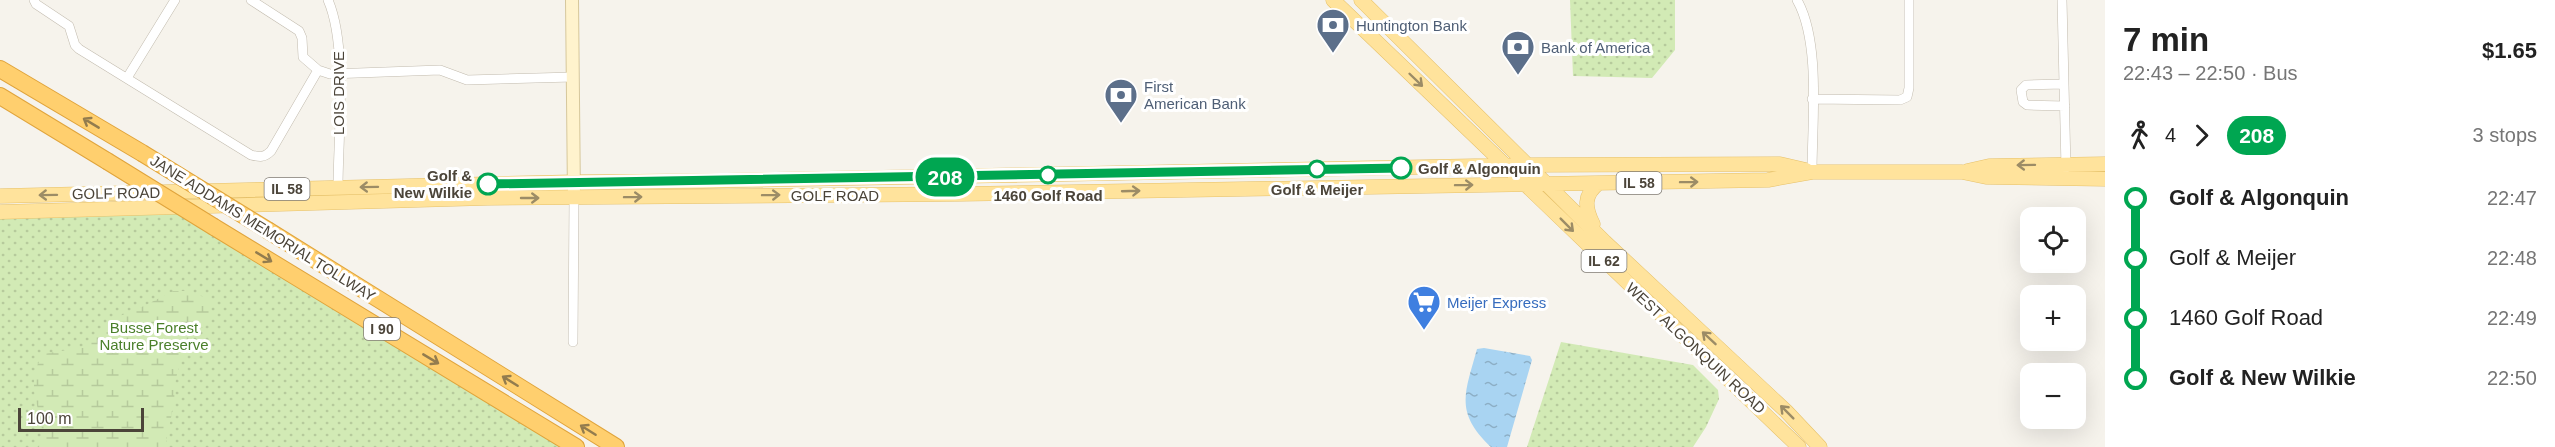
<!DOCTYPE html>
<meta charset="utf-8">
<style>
body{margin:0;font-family:Arial,sans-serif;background:#f6f6f6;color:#222;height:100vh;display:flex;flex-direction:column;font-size:22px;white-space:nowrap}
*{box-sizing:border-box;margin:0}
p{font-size:20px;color:#767676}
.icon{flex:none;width:33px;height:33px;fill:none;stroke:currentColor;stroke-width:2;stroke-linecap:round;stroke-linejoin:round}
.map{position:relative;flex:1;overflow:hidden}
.drawer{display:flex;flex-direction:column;background:#fff;width:450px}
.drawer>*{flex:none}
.badge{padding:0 12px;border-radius:20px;font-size:21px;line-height:39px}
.controls{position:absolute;left:2020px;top:207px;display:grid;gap:12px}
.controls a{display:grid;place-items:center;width:66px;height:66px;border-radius:12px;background:#fff;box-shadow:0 6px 24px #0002;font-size:30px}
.scale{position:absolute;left:18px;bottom:15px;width:126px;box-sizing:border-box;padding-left:6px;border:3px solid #4b4439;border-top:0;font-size:16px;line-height:21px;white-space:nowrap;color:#4b4439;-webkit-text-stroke:4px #fff;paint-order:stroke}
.map>.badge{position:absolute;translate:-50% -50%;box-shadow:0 0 0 3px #fff}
.legs{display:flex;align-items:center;gap:9px;height:66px;padding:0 18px;font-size:20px}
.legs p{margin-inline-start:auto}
.headline{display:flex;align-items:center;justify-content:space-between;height:102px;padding:0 18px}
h1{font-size:33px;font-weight:800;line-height:45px}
ul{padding:0 18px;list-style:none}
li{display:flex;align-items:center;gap:21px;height:60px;font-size:22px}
li i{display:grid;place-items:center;width:9px;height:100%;margin:0 8px;background:currentColor}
li i::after{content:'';width:15px;height:15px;margin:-8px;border:4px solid;border-radius:50%;background:#fff}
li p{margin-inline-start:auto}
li:first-child i{background:linear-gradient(#0000 50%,currentColor 0)}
li:last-child i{background:linear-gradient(currentColor 50%,#0000 0)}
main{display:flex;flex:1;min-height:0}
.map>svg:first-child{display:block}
.grass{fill:url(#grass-dots)}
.wetland{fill:url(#wetland-marsh)}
.water{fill:url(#water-ripples)}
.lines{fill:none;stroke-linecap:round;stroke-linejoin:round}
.street-casing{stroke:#c2bbae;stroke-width:10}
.secondary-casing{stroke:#d6c79b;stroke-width:14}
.primary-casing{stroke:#e6c16a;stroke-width:15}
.highway-casing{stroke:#e0a43c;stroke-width:18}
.street{stroke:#fff;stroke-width:9}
.secondary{stroke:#fff3cd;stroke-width:12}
.primary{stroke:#ffe39c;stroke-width:14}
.highway{stroke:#ffcf6e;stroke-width:16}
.highway-bridge-casing{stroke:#e0a43c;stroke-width:18;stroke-linecap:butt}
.highway-bridge{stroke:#ffcf6e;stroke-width:16}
.oneway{stroke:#9c8c66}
.oneway2{stroke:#937c4e}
.line-1-casing{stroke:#fff;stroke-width:14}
.line-1{stroke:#00a651;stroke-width:9}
.stop-1-dot{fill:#fff;stroke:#00a651;stroke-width:3}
.labels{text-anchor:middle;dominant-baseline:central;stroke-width:6;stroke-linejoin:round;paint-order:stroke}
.shield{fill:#fff;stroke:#817c74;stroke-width:1.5}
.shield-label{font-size:14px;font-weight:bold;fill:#4b4439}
.service-label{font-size:15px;fill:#4e5e75;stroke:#fff;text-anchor:start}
.street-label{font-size:15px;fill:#4b4439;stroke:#fff}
.stop-label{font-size:15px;font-weight:bold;fill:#4b4439;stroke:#fff}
.shop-label{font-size:15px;fill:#366cbe;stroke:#fff;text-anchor:start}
.park-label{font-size:15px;fill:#4a7f2a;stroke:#fff}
</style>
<main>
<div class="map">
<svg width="2105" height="447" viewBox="0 0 2105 447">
<defs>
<pattern id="grass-dots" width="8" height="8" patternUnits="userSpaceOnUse" patternTransform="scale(1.5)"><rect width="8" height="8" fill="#d2eab5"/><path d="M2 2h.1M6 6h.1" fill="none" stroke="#b6ca9c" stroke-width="1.8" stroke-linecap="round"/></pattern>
<pattern id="wetland-marsh" width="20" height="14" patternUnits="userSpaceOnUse" patternTransform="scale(1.5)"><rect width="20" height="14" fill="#d2eab5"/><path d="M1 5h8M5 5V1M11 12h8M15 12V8" fill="none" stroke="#b6ca9c"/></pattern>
<pattern id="water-ripples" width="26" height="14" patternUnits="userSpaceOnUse" patternTransform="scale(1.5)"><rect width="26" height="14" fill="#a9d4f2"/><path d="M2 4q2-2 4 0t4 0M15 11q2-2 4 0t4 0" fill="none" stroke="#8caec5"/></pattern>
</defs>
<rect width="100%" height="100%" fill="#f6f3ec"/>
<path class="grass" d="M1570,0h105v50l-23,28 -79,-2z
M181,207l395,240h-576v-235z
M1561,342l132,23 25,25 1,9 -13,28 -13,20h-166z"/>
<path class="wetland" d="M173,291h16l22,9v19l-26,25 -10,38 -1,21 -9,44h-126c13,-29 -20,-54 4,-93l37,-6 20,-14 15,-16 29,-12z"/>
<path class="water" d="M1484,348l46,8 2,4 -25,87h-16c-37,-35 -26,-54 -14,-98z"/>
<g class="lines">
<g class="street-casing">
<path id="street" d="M34,0l2,4 33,22 6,19 4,4 172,106c9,2 13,3 20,-4l47,-81
M251,0l48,31 3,7 1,19 15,13 12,4 110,-4 27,10 106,-3
M328,0c20,46 10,136 10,188
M1797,0c24,42 15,123 15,172
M2062,0l4,168
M127,78l48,-78
M2064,84l-38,1 -5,5 2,12 4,3 38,1
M1812,99l88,1 7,-3 2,-9v-88
M573,342l1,-144"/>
</g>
<g class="secondary-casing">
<path id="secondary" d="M572,0l2,198"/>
</g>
<g class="primary-casing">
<path id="primary" d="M1333,0l466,447
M1361,0l244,242 181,169 34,36
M1967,171l22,-5 116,-2
M0,196l574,-14 128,-1 827,-16 251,-1 26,6
M0,212l487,-14 474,-4 807,-14 44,-8h150l24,5 119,2
M1593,224c-8,-16 -10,-29 6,-41"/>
</g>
<g class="highway-casing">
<path id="highway" d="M0,69l142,84
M0,96l107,65
M214,227l362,220
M269,231l347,216"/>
</g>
<use href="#street" class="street"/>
<use href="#secondary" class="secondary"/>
<use href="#primary" class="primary"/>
<use href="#highway" class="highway"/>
<g class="highway-bridge-casing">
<path id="highway-bridge" d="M142,153l127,78
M107,161l107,66"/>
</g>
<use href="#highway-bridge" class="highway-bridge"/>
</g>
<defs><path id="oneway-shaft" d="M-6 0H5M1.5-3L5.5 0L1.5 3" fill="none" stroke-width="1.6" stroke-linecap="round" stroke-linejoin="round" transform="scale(1.5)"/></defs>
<g class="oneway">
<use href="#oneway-shaft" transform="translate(1416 80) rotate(44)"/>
<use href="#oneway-shaft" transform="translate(2026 165) rotate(179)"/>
<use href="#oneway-shaft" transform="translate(1689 182) rotate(-1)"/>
<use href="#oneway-shaft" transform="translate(1464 185) rotate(-1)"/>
<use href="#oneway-shaft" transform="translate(369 187) rotate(179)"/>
<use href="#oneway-shaft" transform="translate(1131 191) rotate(-2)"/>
<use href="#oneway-shaft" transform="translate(48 195) rotate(179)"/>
<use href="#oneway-shaft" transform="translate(771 195) rotate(-1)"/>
<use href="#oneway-shaft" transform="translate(633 197) rotate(-1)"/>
<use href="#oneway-shaft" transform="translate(530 198)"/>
<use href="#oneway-shaft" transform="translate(1567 225) rotate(45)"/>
<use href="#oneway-shaft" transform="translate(1709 338) rotate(-137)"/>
<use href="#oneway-shaft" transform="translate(1787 412) rotate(-135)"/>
</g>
<g class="oneway2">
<use href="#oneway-shaft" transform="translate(91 123) rotate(-149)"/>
<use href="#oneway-shaft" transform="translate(264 257) rotate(31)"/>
<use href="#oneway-shaft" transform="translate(431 359) rotate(31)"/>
<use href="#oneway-shaft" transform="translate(510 381) rotate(-148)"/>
<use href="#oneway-shaft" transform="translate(588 430) rotate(-148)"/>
</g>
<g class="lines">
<g class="line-1-casing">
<path id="line-1" d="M488,184l913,-16"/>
</g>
<use href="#line-1" class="line-1"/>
</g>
<defs>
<g id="bank-pin" transform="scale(1.725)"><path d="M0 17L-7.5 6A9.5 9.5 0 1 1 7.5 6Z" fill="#5c6f8a" stroke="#fff"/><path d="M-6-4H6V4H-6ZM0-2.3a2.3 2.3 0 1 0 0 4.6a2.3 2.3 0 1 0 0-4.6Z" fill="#fff"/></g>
<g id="supermarket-pin" transform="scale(1.725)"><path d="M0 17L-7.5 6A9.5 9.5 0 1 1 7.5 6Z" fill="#3f7fe0" stroke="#fff"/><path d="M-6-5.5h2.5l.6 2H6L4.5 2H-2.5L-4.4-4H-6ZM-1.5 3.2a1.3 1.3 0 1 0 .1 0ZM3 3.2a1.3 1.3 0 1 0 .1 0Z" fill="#fff"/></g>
</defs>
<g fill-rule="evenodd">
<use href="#bank-pin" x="1333" y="25"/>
<use href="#bank-pin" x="1518" y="47"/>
<use href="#bank-pin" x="1121" y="95"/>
<use href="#supermarket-pin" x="1424" y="302"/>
</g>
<g class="stop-1-dot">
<circle cx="1401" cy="168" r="10"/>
<circle cx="1317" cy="169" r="8"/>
<circle cx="1048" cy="175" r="8"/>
<circle cx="488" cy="184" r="10"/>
</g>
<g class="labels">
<g class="shield">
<rect x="1616.5" y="172" width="45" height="22" rx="4.5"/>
<rect x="264.5" y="178" width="45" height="22" rx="4.5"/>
<rect x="1581.5" y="250" width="45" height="22" rx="4.5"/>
<rect x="364" y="318" width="36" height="22" rx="4.5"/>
</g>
<g class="shield-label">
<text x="1639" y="183">IL 58</text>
<text x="287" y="189">IL 58</text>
<text x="1604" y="261">IL 62</text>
<text x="382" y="329">I 90</text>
</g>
<g class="service-label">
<text x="1356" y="25">Huntington Bank</text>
<text x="1541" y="47">Bank of America</text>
<text x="1144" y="86">First<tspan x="1144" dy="17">American Bank</tspan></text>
</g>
<g class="street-label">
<text transform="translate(338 93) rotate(-90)">LOIS DRIVE</text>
<text transform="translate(116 193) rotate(-1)">GOLF ROAD</text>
<text x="835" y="195">GOLF ROAD</text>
<text transform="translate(263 228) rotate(32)">JANE ADDAMS MEMORIAL TOLLWAY</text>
<text transform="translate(1696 348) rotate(43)">WEST ALGONQUIN ROAD</text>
</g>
<g class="stop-label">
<text x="1418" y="168" text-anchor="start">Golf &amp; Algonquin</text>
<text x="472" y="175" text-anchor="end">Golf &amp;<tspan x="472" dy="17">New Wilkie</tspan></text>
<text x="1317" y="189">Golf &amp; Meijer</text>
<text x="1048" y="195">1460 Golf Road</text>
</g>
<g class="shop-label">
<text x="1447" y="302">Meijer Express</text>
</g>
<g class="park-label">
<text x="154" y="327">Busse Forest<tspan x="154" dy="17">Nature Preserve</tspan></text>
</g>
</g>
</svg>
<div class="controls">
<a><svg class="icon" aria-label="locate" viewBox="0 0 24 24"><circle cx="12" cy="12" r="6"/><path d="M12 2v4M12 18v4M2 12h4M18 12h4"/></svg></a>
<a>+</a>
<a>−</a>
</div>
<div class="scale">100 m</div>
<b class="badge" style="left:945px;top:177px;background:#00a651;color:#fff">208</b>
</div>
<section class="drawer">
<div class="headline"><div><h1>7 min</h1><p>22:43 – 22:50 · Bus</p></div><b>$1.65</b></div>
<div class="legs"><svg class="icon" aria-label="walk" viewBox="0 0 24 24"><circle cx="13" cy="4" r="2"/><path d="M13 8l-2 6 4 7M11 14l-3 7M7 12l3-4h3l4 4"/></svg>4<svg class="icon" aria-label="forward" viewBox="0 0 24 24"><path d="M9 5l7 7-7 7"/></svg><b class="badge" style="background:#00a651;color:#fff">208</b><p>3 stops</p></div>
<ul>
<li><i style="color:#00a651"></i><b>Golf &amp; Algonquin</b><p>22:47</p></li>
<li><i style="color:#00a651"></i><span>Golf &amp; Meijer</span><p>22:48</p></li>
<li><i style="color:#00a651"></i><span>1460 Golf Road</span><p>22:49</p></li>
<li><i style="color:#00a651"></i><b>Golf &amp; New Wilkie</b><p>22:50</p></li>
</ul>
</section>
</main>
